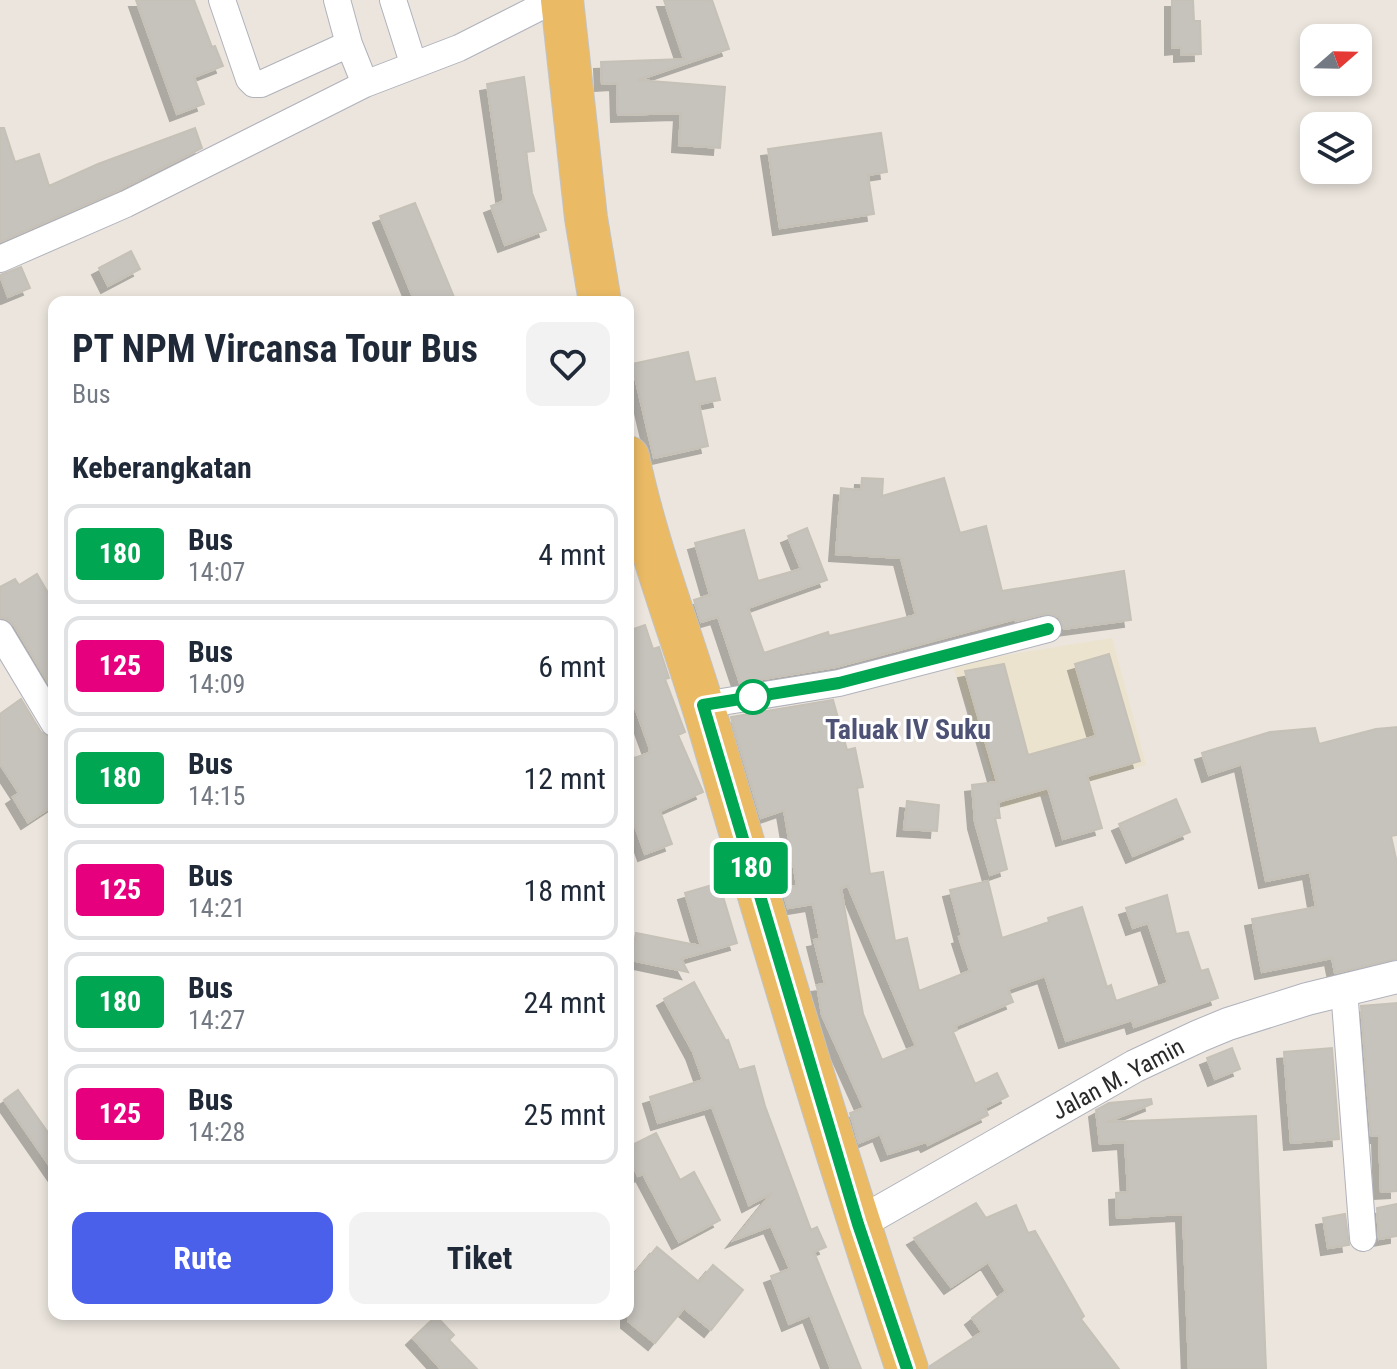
<!DOCTYPE html>
<html lang="id">
<style>
body{margin:0;font-family:"Roboto Condensed",sans-serif;background:#f2f2f3;color:#1f2937;height:100vh;display:flex;flex-direction:column;font-size:30px;white-space:nowrap}
*{box-sizing:border-box;margin:0}
p{font-size:26px;color:#747a83}
.icon{flex:none;width:44px;height:44px;fill:none;stroke:currentColor;stroke-width:2;stroke-linecap:round;stroke-linejoin:round}
.map{position:relative;flex:1;overflow:hidden}
.drawer{position:absolute;left:48px;top:296px;width:586px;height:1024px;display:flex;flex-direction:column;background:#fff;border-radius:16px;box-shadow:0 4px 12px #0003}
.drawer>*{flex:none}
.badge{padding:0 16px;border-radius:6px;font-size:28px;line-height:52px}
.needle{width:52px;rotate:70deg}
.tools{position:absolute;left:1300px;top:24px;display:grid;gap:16px}
.tools a{display:grid;place-items:center;width:72px;height:72px;border-radius:16px;background:#fff;box-shadow:0 4px 12px #0003;font-size:40px}
.map>.badge{position:absolute;translate:-50% -50%;box-shadow:0 0 0 4px #fff}
h2{padding:0 24px;font-size:30px;line-height:72px}
.round{display:grid;place-items:center;flex:none;width:84px;height:84px;border-radius:16px;background:#f2f2f3}
.head{display:flex;align-items:center;justify-content:space-between;height:136px;padding:0 24px}
h1{font-size:38px;font-weight:700;line-height:60px}
.button{display:flex;gap:16px;margin-top:auto;padding:16px 24px}
.button a{flex:1;height:92px;border-radius:16px;background:#4b60ea;color:#fff;font-size:32px;font-weight:700;line-height:92px;text-align:center}
.button a+a{background:#f2f2f3;color:#1f2937}
ul{padding:0;list-style:none}
li{display:flex;align-items:center;gap:24px;height:100px;margin:0 16px 12px;padding:0 8px;border:4px solid #e0e1e3;border-radius:16px}
li div{flex:1}
li b{display:block;font-size:30px}
li em{font-style:normal}
li .badge{min-width:88px;font-weight:700;text-align:center}
.map>svg:first-child{display:block}
.education{fill:#ebe3ce}
.building{fill:#c6c2bc;stroke:#c6c1b7;stroke-width:2;fill-rule:evenodd;filter:url(#shadow)}
.lines{fill:none;stroke-linecap:round;stroke-linejoin:round}
.minor-casing{stroke:#b0b2bc;stroke-width:28}
.tertiary-casing{stroke:#b0b2bc;stroke-width:34}
.trunk-casing{stroke:#c3c3c3;stroke-width:44}
.minor{stroke:#fff;stroke-width:26}
.tertiary{stroke:#fff;stroke-width:32}
.trunk{stroke:#eaba65;stroke-width:42}
.line-casing{stroke:#fff;stroke-width:18}
.line{stroke:#00a651;stroke-width:12}
.stop-dot{fill:#fff;stroke:#00a651;stroke-width:4}
.labels{text-anchor:middle;dominant-baseline:central;stroke-width:6;stroke-linejoin:round;paint-order:stroke}
.street-label{font-size:24px;fill:#2a2a2a;stroke:#fff}
.quarter-label{font-size:28px;font-weight:bold;fill:#4e5376;stroke:#fff}
</style>
<div class="map">
<svg width="1397" height="1369" viewBox="0 0 1397 1369">
<defs>
<filter id="shadow"><feDropShadow dx="-7" dy="7" stdDeviation="0" flood-color="#0004"/></filter>
</defs>
<rect width="100%" height="100%" fill="#ebe5dd"/>
<path class="education" d="M1112,638l34,127 -143,43 -51,-144z"/>
<path class="building" d="M136,0h58l18,47 3,-1 8,20 -29,11 10,27 -27,10z
M664,0h48l17,49 -91,31 87,7 -5,61 -41,-3 2,-32 -63,2 -1,-32 -15,1 -1,-22 83,-3z
M1172,0h21l1,21h6l1,33 -20,1v-8l-9,1z
M524,77l10,74 -8,1 6,41 14,37 -41,15 -14,-39 13,-5 -17,-117z
M0,128h4l11,34 24,-8 10,32 49,-22 97,-36 7,20 -83,42 -119,52z
M881,133l6,39 -19,3 6,39 -94,14 -12,-79z
M415,203l41,99h-41l-35,-86z
M131,251l9,18 -32,17 -9,-18z
M21,267l9,21 -22,9 -8,-22z
M688,352l7,30 20,-4 5,22 -21,4 9,42 -54,12 -22,-94z
M862,478l21,1 -1,17 62,-18 16,55 26,-7 16,65 122,-20 7,49 -67,9 -5,-12 -15,-3 -28,7 -1,-2 -179,48 -96,16 -22,-66 -17,5 -7,-22 16,-5 -15,-52 49,-13 14,51 43,-12 -13,-33 19,-8 20,52 -79,28 16,45 64,-21 1,4 87,-21 -15,-57 -65,-4 5,-66 20,2z
M37,574l17,29v89l-40,-67 -7,-6 -7,-2v-30l15,-8 4,6z
M645,625l8,24 6,-2 10,31 -4,1 20,53 -7,3 25,57 -43,19 12,33 -27,10 -17,-48v-46l21,-7 1,-4 -22,-61v-57z
M1109,654l31,107 -53,15 15,52 -39,11 -15,-51 -50,14 2,16h-5l12,51 -17,6 -15,-53 -3,-37 25,-3 -32,-111 39,-7 24,91 68,-19 -21,-72z
M21,699l20,33 13,7v66l-26,17 -15,-25 6,-4 -19,-29v-50z
M833,700l14,50 8,-2 8,39 -6,1 13,86 13,-2 12,69 12,-3 12,53 51,-20 -11,-34 3,-1 -12,-46 38,-9 14,57 47,-16 -1,-4 34,-11 25,80 4,-2 5,16 52,-18 -20,-60 -15,5 -7,-20 41,-13 9,39 12,-2 13,39 7,-2 10,29 -84,29 -2,-7 -66,21 -21,-65 -37,13 5,13 -58,24 2,4 -4,2 22,52 22,-11 11,23 -23,12 3,7 -60,30 -2,-3 -38,12 -8,-20 -21,9 -9,-30 14,-5 -42,-93 -5,-30 8,-1 -11,-44 6,-1 -7,-35 -25,4 -6,-20 15,-2 -13,-76 -23,8 -30,-101zM848,886l68,160 -34,14 -19,-46 -22,-126z
M1397,727v108l-6,1 6,27v96l-62,14 -3,-15 -70,14 -10,-53 64,-12 -6,-35 -44,9 -24,-117 -33,11 -7,-22 68,-21 45,-4 4,16 57,-15z
M1176,799l14,33 -57,24 -14,-32z
M907,801l32,4 -2,26 -33,-2z
M719,883l18,60 -56,16 7,13 -57,-12 5,-27 65,13 -16,-53z
M694,982l32,59 2,-1 11,30 15,-4 11,40 46,124 6,-3 9,20 -12,5 47,117h-30l-21,-54 -21,9 -18,-48 19,-7 -19,-43 -37,14 38,-47 -23,12 -37,-98 -54,16 -8,-26 53,-17 -10,-28 -29,-53z
M1397,1003v188l-16,1 -2,-56h-8l-10,-130z
M1232,1048l8,21 -25,10 -8,-21z
M1332,1048l7,91 -48,4 -7,-91z
M18,1090l36,51v31l-50,-72z
M1151,1099l1,5 -45,18 149,-6 10,253h-77l-6,-155 -66,4 -1,-25 12,-1 -3,-50 -25,2 -4,-34 13,-7z
M656,1133l24,47 14,-8 26,48 -41,22 -36,-68 -5,2 -10,-21v-8z
M976,1203l10,15 30,-13 12,28 7,-2 49,85 -3,3 38,50h-189v-3l52,-34 -10,-14 34,-27 -18,-29 -37,25 -37,-49z
M1397,1204v32l-18,3 -2,-31z
M1345,1214l4,31 -21,3 -5,-30z
M657,1247l42,35 14,-17 30,25 -32,40 -27,-22 -29,35 -27,-22v-39z
M436,1316l18,19 -5,5 28,29h-36l-28,-31z"/>
<g class="lines">
<g class="minor-casing">
<path id="minor" d="M222,0l27,79 5,5h7l88,-40
M337,0l12,44 16,40
M393,0l20,63
M0,259l126,-55 239,-120 94,-36 95,-48
M0,633l54,90
M703,705l136,-22 209,-54
M1344,989l19,249"/>
</g>
<g class="tertiary-casing">
<path id="tertiary" d="M858,1224l277,-158 64,-30 29,-12 79,-25 90,-22"/>
</g>
<g class="trunk-casing">
<path id="trunk" d="M562,0l24,218 14,84
M628,457c20,95 57,186 84,279 62,212 125,424 195,633"/>
</g>
<use href="#minor" class="minor"/>
<use href="#tertiary" class="tertiary"/>
<use href="#trunk" class="trunk"/>
</g>
<g class="lines">
<g class="line-casing">
<path id="line" d="M907,1369l-49,-145 -155,-519 136,-22 209,-54"/>
</g>
<use href="#line" class="line"/>
</g>
<circle class="stop-dot" cx="753" cy="697" r="16"/>
<g class="labels">
<g class="street-label">
<text transform="translate(1118 1079) rotate(-28)">Jalan M. Yamin</text>
</g>
<g class="quarter-label">
<text x="908" y="729">Taluak IV Suku</text>
</g>
</g>
</svg>
<div class="tools">
<a><svg class="needle" viewBox="-14 -14 28 28"><path d="M0-13l5 13h-10z" fill="#e53935"/><path d="M0 13l5-13h-10z" fill="#747a83"/></svg></a>
<a><svg class="icon" aria-label="layers" viewBox="0 0 24 24"><path d="M12 4l9 5-9 5-9-5zM3 14l9 5 9-5"/></svg></a>
</div>
<b class="badge" style="left:751px;top:868px;background:#00a651;color:#fff">180</b>
<section class="drawer">
<div class="head"><div><h1>PT NPM Vircansa Tour Bus</h1><p>Bus</p></div><a class="round"><svg class="icon" aria-label="heart" viewBox="0 0 24 24"><path d="M12 20l-8-8c-3-5 5-10 8-4 3-6 11-1 8 4z"/></svg></a></div>
<h2>Keberangkatan</h2>
<ul>
<li><span class="badge" style="background:#00a651;color:#fff">180</span><div><b>Bus</b><p>14:07</p></div><em>4 mnt</em></li>
<li><span class="badge" style="background:#e6007e;color:#fff">125</span><div><b>Bus</b><p>14:09</p></div><em>6 mnt</em></li>
<li><span class="badge" style="background:#00a651;color:#fff">180</span><div><b>Bus</b><p>14:15</p></div><em>12 mnt</em></li>
<li><span class="badge" style="background:#e6007e;color:#fff">125</span><div><b>Bus</b><p>14:21</p></div><em>18 mnt</em></li>
<li><span class="badge" style="background:#00a651;color:#fff">180</span><div><b>Bus</b><p>14:27</p></div><em>24 mnt</em></li>
<li><span class="badge" style="background:#e6007e;color:#fff">125</span><div><b>Bus</b><p>14:28</p></div><em>25 mnt</em></li>
</ul>
<div class="button"><a>Rute</a><a>Tiket</a></div>
</section>
</div>
